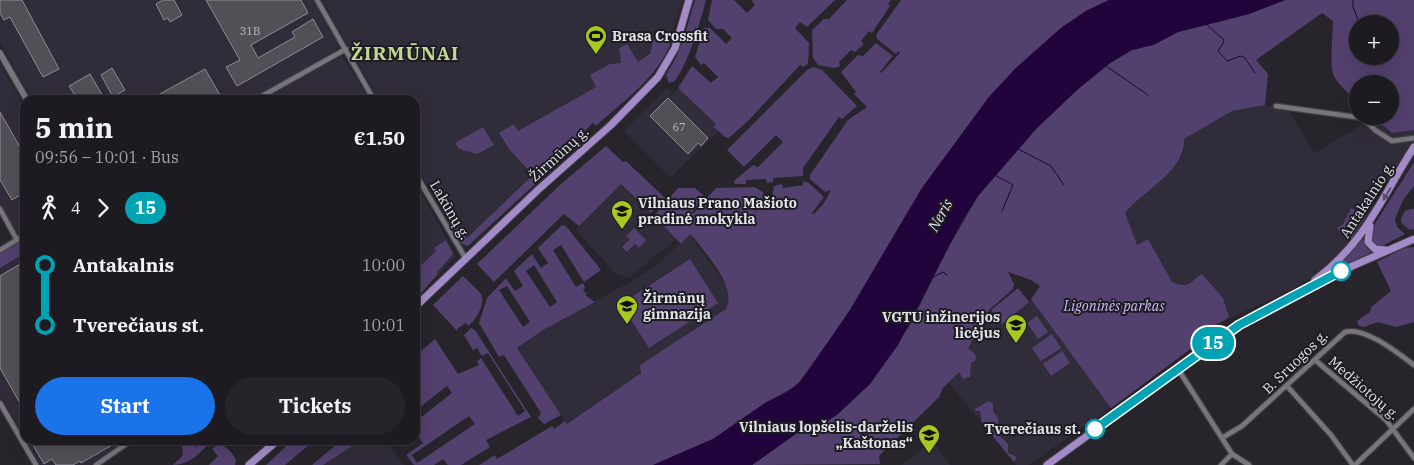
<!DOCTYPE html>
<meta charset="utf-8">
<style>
body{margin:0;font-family:"IBM Plex Serif",serif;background:#25242a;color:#f1f3f6;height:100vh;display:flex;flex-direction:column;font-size:19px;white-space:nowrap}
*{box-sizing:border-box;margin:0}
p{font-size:16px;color:#a0a1a5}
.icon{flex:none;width:28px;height:28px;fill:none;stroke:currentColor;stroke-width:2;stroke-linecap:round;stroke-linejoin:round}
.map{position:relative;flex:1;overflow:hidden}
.panel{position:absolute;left:20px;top:95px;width:400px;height:350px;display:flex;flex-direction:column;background:#1d1b21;border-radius:15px;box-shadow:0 5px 20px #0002,0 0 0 1px #3b393f}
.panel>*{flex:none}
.badge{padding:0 10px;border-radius:16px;font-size:18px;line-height:32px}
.controls{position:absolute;left:1349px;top:15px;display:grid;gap:10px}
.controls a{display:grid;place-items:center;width:50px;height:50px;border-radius:50%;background:#1d1b21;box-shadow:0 5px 20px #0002,0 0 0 1px #3b393f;font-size:25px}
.map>.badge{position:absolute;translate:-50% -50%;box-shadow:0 0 0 2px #fff}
.legs{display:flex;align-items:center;gap:8px;height:55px;padding:0 15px;font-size:16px}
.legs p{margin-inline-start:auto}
.overview{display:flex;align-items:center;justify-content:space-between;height:85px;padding:0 15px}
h1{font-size:28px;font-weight:800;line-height:38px}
.button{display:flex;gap:10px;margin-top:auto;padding:10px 15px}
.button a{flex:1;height:58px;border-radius:30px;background:#1a73e8;color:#fff;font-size:20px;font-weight:800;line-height:58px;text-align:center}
.button a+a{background:#25242a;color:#f1f3f6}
ul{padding:0 15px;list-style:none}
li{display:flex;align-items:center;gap:18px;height:60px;font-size:19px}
li i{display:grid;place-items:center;width:8px;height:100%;margin:0 6px;background:currentColor}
li i::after{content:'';width:12px;height:12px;margin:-6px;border:4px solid;border-radius:50%;background:#1d1b21}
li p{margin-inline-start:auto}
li:first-child i{background:linear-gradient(#0000 50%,currentColor 0)}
li:last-child i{background:linear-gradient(currentColor 50%,#0000 0)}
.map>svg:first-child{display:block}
.built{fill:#312c39}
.green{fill:#52406e;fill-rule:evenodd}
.water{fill:#20043b}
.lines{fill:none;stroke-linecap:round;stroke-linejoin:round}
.stream{stroke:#20043b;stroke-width:1}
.building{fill:#524f57;stroke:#8e8b94}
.minor-casing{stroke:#434146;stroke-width:7}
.tertiary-casing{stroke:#434146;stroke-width:8}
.primary-casing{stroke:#434146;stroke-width:9}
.minor{stroke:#78757d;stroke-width:4.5}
.tertiary{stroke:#78757d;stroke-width:5.5}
.primary{stroke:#a38bc9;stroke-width:7}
.oneway{fill:#594d6d}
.line-1-casing{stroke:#fff;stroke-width:11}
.line-1{stroke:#00a3b4;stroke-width:8}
.stop-1-dot{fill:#fff;stroke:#00a3b4;stroke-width:2.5}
.labels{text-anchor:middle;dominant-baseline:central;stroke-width:4;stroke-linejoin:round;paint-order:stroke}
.number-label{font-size:11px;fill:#bfbdc2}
.poi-label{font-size:14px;font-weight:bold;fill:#e3e2e6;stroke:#1d1b22;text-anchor:start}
.street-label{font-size:14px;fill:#e3e2e6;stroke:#1d1b22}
.park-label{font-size:14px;font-style:italic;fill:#d1b9f9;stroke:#1d1b22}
.stop-label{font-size:14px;font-weight:bold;fill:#e3e2e6;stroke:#1d1b22;text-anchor:end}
.water-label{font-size:15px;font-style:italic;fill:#e7dff5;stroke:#1d1b22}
.district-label{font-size:19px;font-weight:bold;letter-spacing:1px;fill:#c2d78c;stroke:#1d1b22}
</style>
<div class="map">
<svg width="1414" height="465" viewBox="0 0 1414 465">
<rect width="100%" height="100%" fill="#27242c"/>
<path class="built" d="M0,0h313l25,46 -3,5 -86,49h-216l-33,-58z
M322,0h361l-11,31 -3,-1 -15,12 -4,12 -12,9 -11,-19 -7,4 1,15 -25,24 -78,44 -19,2 10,16 30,32 -72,65 -6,-2 -46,-80v-64h-36z
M342,56l28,44h-108l77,-43z
M0,64l25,44v123l-5,2 -5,-3 -15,-26z
M667,88l5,5 8,-5 36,36 -2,3 4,4 -47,47 -47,-47z
M1265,105l22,3 27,45 43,-25 14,-12 21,17 22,-3v8l-47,76 -16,-6 -8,16 3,15 6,-1 -12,15 -28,24 -20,13 -73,33 -18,12 3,4 -93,69 -83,57h-12l-71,-87 46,-68 27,-22 11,14 2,-1 10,-15 134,-120 9,-14v-13l48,-28z
M415,181l41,75 -41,43z
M621,184l55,55 -47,39 -13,-4 -38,-42 -1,-4z
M690,234l38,54 2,14 -4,7 -85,56v8l-74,51 -50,-76 26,-18 92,-51 24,-16z
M25,239v199l-25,-43v-141z
M26,440h101l-37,25h-49z
M362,440h24l18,25h-81z
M935,444l15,21h-48l18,-15z"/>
<path class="green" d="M695,0h11c-8,29 -15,56 -31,81l-6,2 -3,-8c15,-23 21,-48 29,-75z
M712,0h22l13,13 8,-8 -4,-5h84l-28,27 -7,-5 -5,6 14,15 -1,21 -5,3 -3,-2 -51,55 -20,18 -4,-1 -11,-10 2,-3 -38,-36 14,-22 19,17 7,-6 -14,-14 -3,2 -6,-8 9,-29h6l16,16 6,-6 -9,-9h-7l-8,-9z
M847,0h44l-3,4 2,2 -18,27 -3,-2 -8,10 3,3 -9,8 -4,-2 -12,12 1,4 -5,2 -17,-3 -5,-7 -1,-28 12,-11h5z
M901,0h208l-23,11 -25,17 -45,40 -27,29 -67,91 -72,122 -29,44 -25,32 -31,17 -52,36 -60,26h-174l16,-10 2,4 55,-33 2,3 11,-8 2,3 74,-51 -1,-8 86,-56c11,-22 -18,-52 -31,-70l-5,-5 -9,10 -27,-28 24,-28h17l9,8v4l-12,12 1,2 23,-26 38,-1 9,5 1,9 -10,13 12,-12 5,1 3,-17 8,-2 1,4 20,-3v-4l6,2 15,14 -12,16 2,1 10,-11 7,-13 -6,2 -15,-13v-4l38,-55 19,-13 -13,-13 2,-2 -15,-20 17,-17 5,1 13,-13 17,13 -13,16 1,1 19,-20 -2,-2 -2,3 -19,-15 -1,-4z
M1285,0h129v130l-22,3 -21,-17h19v-32h-32l-1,18c-7,-8 -18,-16 -23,-26 -5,-12 -1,-41 -1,-55l-11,-8 -66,47 12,14 -3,31 -33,6 -48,28c2,32 -41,51 -59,74l12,32 11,-6 24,43c18,7 16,1 30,-8l21,24 6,19 -28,18 3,4 -93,69 -80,-109 9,-13 -9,-6 -23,-8 6,12 -1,5 -23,20 -22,39 7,6 1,6 -5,3 -1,14 -7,2 -4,-7 -16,16 -4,9 -60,59 1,8 -128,1 45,-32 30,-11 43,-38 40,-59 38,-77 30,-52 58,-67 41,-39 33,-27 22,-13 21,-5 25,-13 71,-18zM1358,24h32v32h-32z
M668,30l5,3c-7,39 -49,67 -77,93l-3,-3 -29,27 2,3 -8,10 -90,83 -6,-2 -9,-17h3l11,11 66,-63 -24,-26 -10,-16 15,-9 4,7 78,-44 -6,-12 20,-11 11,-1 -2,-15 8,-4 11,18 12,-8 3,-14z
M814,67l8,3 35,36 -15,13 -3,-2 -36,51v8l-30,2v4l-6,1 -1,-4 -20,1v4h-11l-1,-3 19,-16 5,2 25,-25 -7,-7 -32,32 -17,-17 80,-80z
M483,127l11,18 -17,9 -18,-5 -4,-6z
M606,146l17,16 3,-1 39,37 -14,15 -30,-29 -42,42 -15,-12 -70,68 -17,-18 84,-80z
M1414,162v24l-11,14 -8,19 2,8 8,7 -21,11 -8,1 -6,-8 3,-11z
M1351,208l16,6 -15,24 -6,1 -9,-11 6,-4z
M1411,209h3v20l-4,1 -8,-6 -1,-6 4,-7z
M562,225l4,1 35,44 -17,12 -23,-37 -8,5 23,37 7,-4 2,5 -2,2 2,3 3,-1 -3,3 10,7 -52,28 -26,18 44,67 -17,9 -6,-6 3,-5 -37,-58 -5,2 -20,-34 8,-25 19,-20 9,13 8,-5 -9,-15 18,-17 9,14 7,-5 -10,-15zM534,265l23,37 -7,5 -24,-36zM507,286l23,36 -7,5 -24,-37z
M634,228l12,12 -7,8 -4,-4 -8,8 -5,-5 8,-8 -4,-3z
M1363,238l3,9 6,5 -36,17z
M25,239v14l-25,15v-14z
M446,240l7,14 -16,18 1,2 -16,18 -5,-2 -2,2v-21l21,-20 -2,-3z
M1414,247v75l-18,5 -18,-5 -14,5 -5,-1 -2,-5 13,-9 1,-5 20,-16 -14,-29 27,-14z
M690,259l28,44 -69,45 -28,-44z
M463,276c6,6 13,12 18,18 5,9 -5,27 -13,32l-2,-3 -9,6 1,3 -25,-27z
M1018,288l11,14 -27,22 -11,-14z
M1037,316l11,16 -10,7 -11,-16z
M471,328l4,2 56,87 -45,23 4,7 -29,18h-13l-5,-6 -9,6h-20l-8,-10 17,-12 -5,-8 -3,2v-15l37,-29 -5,-7 -32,25v-55l20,-17 23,35 21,-9 -2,-4 4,-3 37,58 7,-5 -37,-58 -6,3 -5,-8 -4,2 -9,-15zM469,416l6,8 -58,39 -5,-8z
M1052,334l9,14 -20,13 -9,-13z
M1062,351l8,12 -19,13 -8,-12z
M989,401l4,3v7l5,7v16l10,10v9l9,4 -3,5 -32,-39 -2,-12h-5v-2z
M207,440h4c-9,13 -23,25 -38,25l10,-10 -1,-9 4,-3 10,4z
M293,440h22l-30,25h-19z
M342,440h20l-39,25h-11z
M217,445c9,0 15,7 19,15l-1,5h-26l9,-9 -6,-7z"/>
<path class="water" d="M1109,0h176l-36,14 -71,18 -25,13 -21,5 -22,13 -33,27 -41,39 -58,67 -17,27 -63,122 -28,39 -33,31 -17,10 -23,8 -45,32h-99l60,-26 52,-36 21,-10 14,-11 50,-72 72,-122 67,-91 27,-29 45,-40 25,-17z"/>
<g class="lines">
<path class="stream" d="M1353,0v7l5,13
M1206,24l17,15 1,3 -6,9 9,10 14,-5 4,2 10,15
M1106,66l42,29
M1018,149l33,17 13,19
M995,175l18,10 -11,26
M934,277l9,-5 4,3"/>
</g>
<path class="building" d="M0,0h22l37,69 -16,8 -33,-60 -6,3 -4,-7z
M163,0h11l8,15 -12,7 -2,-4 -4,2 -8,-16z
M206,0h95l7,13 -57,32 7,13 37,-21 -3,-5 21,-13 10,18 -86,49 -11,-19 14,-7z
M112,68l13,22 -12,7 -12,-22z
M205,69l15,26 -10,5h-61z
M90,74l14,24 -26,2 -9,-14z
M668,98l40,40 -7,8 -3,-3 -10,11 -38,-38z
M0,112l25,44v36l-13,8 -12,-20z
M25,261v151l-25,-44v-92z
M30,440h82l2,4 -33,19 -1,-2 -7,4h-17l-4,-6 -8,5z"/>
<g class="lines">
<g class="minor-casing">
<path id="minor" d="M317,0l57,100
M255,100l91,-51
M1276,106l87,12 12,12 17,11 22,-3
M415,173l51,86
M0,209l17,31
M0,250l25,-15
M1315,360l71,60 28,38
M1178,369l54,85 17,11
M1287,386l44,49 22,30
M0,403l36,62
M1222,438l20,-12 103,-94c19,-6 53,21 69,33
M96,465l36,-25
M1221,465l11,-11
M1355,465l59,-56"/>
</g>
<g class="tertiary-casing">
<path id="tertiary" d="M0,53l27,47"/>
</g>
<g class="primary-casing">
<path id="primary" d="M1370,226l-2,16 7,7 10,1
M1315,280c50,-37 67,-83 99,-133
M415,307l124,-118 72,-64 47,-48 17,-29 14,-48
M249,465l29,-25
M1047,465l192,-140 102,-54 73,-32"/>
</g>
<use href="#minor" class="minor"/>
<use href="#tertiary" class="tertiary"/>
<use href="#primary" class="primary"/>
</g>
<defs><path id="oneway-solid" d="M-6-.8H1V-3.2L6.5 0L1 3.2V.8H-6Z" transform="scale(1.25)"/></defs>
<use class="oneway" href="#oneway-solid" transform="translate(1387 194) rotate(121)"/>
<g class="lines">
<g class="line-1-casing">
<path id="line-1" d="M1095,429l144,-104 102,-54"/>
</g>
<use href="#line-1" class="line-1"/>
</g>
<defs>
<g id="stadium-pin" transform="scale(1.125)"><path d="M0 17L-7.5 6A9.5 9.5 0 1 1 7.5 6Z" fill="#a6c820" stroke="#1d1b22"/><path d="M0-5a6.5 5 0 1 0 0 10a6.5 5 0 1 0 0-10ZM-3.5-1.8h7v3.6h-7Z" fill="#111"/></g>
<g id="school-pin" transform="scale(1.125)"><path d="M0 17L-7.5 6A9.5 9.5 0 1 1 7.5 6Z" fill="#a6c820" stroke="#1d1b22"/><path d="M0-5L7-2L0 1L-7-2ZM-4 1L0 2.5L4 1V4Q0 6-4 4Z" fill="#111"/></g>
</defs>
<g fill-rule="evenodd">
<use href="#stadium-pin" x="596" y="36"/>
<use href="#school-pin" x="622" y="211"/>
<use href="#school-pin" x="627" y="306"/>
<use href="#school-pin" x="1016" y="325"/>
<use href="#school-pin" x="929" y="435"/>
</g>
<g class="stop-1-dot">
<circle cx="1341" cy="271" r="9"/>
<circle cx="1095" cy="429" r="9"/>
</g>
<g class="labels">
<g class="number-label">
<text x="250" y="31">31B</text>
<text x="679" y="127">67</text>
</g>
<g class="poi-label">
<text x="612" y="36">Brasa Crossfit</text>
<text x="638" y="203">Vilniaus Prano Mašioto<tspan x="638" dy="16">pradinė mokykla</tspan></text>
<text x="643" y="298">Žirmūnų<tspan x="643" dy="16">gimnazija</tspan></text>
<text x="1000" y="317" text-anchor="end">VGTU inžinerijos<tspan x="1000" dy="16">licėjus</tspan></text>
<text x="913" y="427" text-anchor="end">Vilniaus lopšelis-darželis<tspan x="913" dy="16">„Kaštonas“</tspan></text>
</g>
<g class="street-label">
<text transform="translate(559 154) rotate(-42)">Žirmūnų g.</text>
<text transform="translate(1367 200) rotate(-57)">Antakalnio g.</text>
<text transform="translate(450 210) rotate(60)">Lakūnų g.</text>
<text transform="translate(1295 362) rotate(-44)">B. Sruogos g.</text>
<text transform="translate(1364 388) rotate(41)">Medžiotojų g.</text>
</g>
<g class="park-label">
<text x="1114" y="306">Ligoninės parkas</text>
</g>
<g class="stop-label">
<text x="1081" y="429">Tverečiaus st.</text>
</g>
<g class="water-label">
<text transform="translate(940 215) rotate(-61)">Neris</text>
</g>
<g class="district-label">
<text x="405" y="53">ŽIRMŪNAI</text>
</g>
</g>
</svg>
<div class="controls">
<a>+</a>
<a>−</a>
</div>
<b class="badge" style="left:1213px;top:343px;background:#00a3b4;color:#fff">15</b>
<section class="panel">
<div class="overview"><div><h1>5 min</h1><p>09:56 – 10:01 · Bus</p></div><b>€1.50</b></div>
<div class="legs"><svg class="icon" aria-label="walk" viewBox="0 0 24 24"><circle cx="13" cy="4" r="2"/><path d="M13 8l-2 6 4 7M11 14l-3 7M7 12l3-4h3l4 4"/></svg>4<svg class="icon" aria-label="forward" viewBox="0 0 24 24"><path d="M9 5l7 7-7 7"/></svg><b class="badge" style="background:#00a3b4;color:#fff">15</b></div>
<ul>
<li><i style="color:#00a3b4"></i><b>Antakalnis</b><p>10:00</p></li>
<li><i style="color:#00a3b4"></i><b>Tverečiaus st.</b><p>10:01</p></li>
</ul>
<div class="button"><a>Start</a><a>Tickets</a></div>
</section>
</div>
